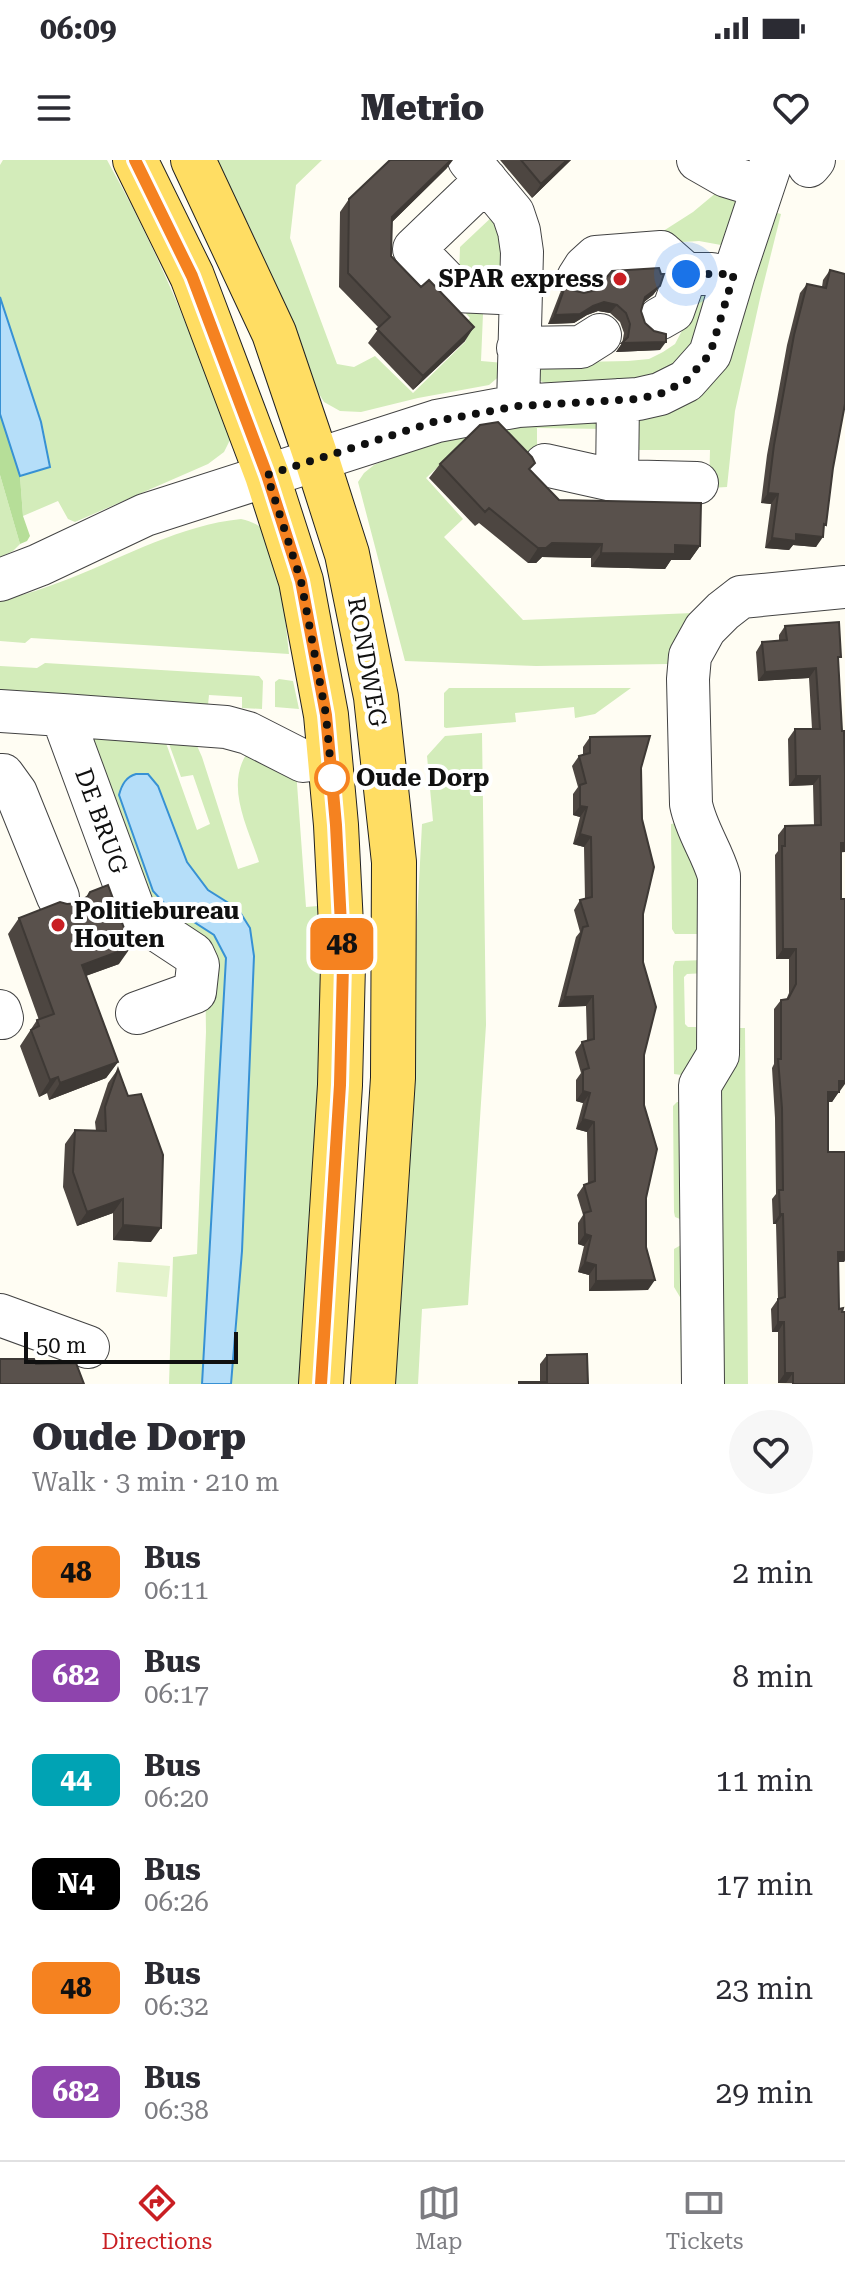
<!DOCTYPE html>
<meta charset="utf-8">
<style>
body{margin:0;font-family:"Roboto Serif",serif;background:#f7f7f7;color:#2b2b33;height:100vh;display:flex;flex-direction:column;font-size:30px;white-space:nowrap}
*{box-sizing:border-box;margin:0}
p{font-size:26px;color:#7c7c81}
.icon{flex:none;width:44px;height:44px;fill:none;stroke:currentColor;stroke-width:2;stroke-linecap:round;stroke-linejoin:round}
.map{position:relative;height:1224px;overflow:hidden}
.panel{display:flex;flex-direction:column;background:#fff;flex:1}
.panel>*{flex:none}
.badge{padding:0 16px;border-radius:12px;font-size:28px;line-height:52px}
.scale{position:absolute;left:24px;bottom:20px;width:214px;box-sizing:border-box;padding-left:8px;border:4px solid #101010;border-top:0;font-size:22px;line-height:28px;white-space:nowrap;color:#101010;-webkit-text-stroke:6px #fff;paint-order:stroke}
.you{position:absolute;width:40px;height:40px;margin:-20px;border:6px solid #fff;border-radius:50%;background:#1a73e8;box-shadow:0 0 0 12px #1a73e833}
.map>.badge{position:absolute;translate:-50% -50%;box-shadow:0 0 0 4px #fff}
.round{display:grid;place-items:center;flex:none;width:84px;height:84px;border-radius:42px;background:#f7f7f7}
.summary{display:flex;align-items:center;justify-content:space-between;height:136px;padding:0 32px}
h1{font-size:38px;font-weight:800;line-height:60px}
ul{padding:0;list-style:none}
li{display:flex;align-items:center;gap:24px;height:104px;padding:0 32px}
li div{flex:1}
li b{display:block;font-size:30px}
li em{font-style:normal}
li .badge{min-width:88px;font-weight:700;text-align:center}
.status{display:flex;justify-content:space-between;align-items:center;height:56px;padding:0 40px;background:#fff;direction:ltr}
.status svg{height:22px;fill:currentColor}
header{display:flex;justify-content:space-between;align-items:center;height:104px;padding:0 32px;background:#fff;font-size:36px;font-weight:800}
.tabs{display:flex;justify-content:space-around;align-items:center;height:112px;border-top:2px solid #e1e1e2;background:#fff;font-size:22px;color:#7c7c81}
.tabs a{display:grid;justify-items:center;gap:4px}
.tabs .on{color:#c91f23}
.map>svg:first-child{display:block}
.green{fill:#d3ecba}
.forest{fill:#b6de98}
.pitch{fill:#e4f3cc}
.water{fill:#b5def9;stroke:#3791d4;stroke-width:2}
.lines{fill:none;stroke-linecap:round;stroke-linejoin:round}
.minor-casing{stroke:#434343;stroke-width:44}
.major-casing{stroke:#212121;stroke-width:46}
.minor{stroke:#fff;stroke-width:42}
.major{stroke:#ffdd63;stroke-width:44}
.wall{fill:#4d4641}
.shaded-wall{fill:#3e3935}
.building{fill:#59514c;stroke:#3e3935;stroke-width:2}
.line-casing{stroke:#fff;stroke-width:18}
.line{stroke:#f58220;stroke-width:12}
.walk{stroke:#101010;stroke-width:8;stroke-dasharray:0 14.4}
.poi-dot{fill:#c91f23;stroke:#fff;stroke-width:3}
.stop-dot{fill:#fff;stroke:#f58220;stroke-width:4}
.labels{text-anchor:middle;dominant-baseline:central;stroke-width:8;stroke-linejoin:round;paint-order:stroke}
.poi-label{font-size:24px;font-weight:bold;fill:#101010;stroke:#fff;text-anchor:end}
.street-label{font-size:24px;fill:#101010;stroke:#fff}
.stop-label{font-size:24px;font-weight:bold;fill:#101010;stroke:#fff;text-anchor:start}
</style>
<div class="status"><b>06:09</b><svg viewBox="0 0 49 12"><path d="M0 12V9h3v3zM5 12V6h3v6zM10 12V3h3v9zM15 12V0h3v12zM26 1h20v11H26zM47 4h2v5h-2z"/></svg></div>
<header><svg class="icon" aria-label="menu" viewBox="0 0 24 24"><path d="M4 6h16M4 12h16M4 18h16"/></svg>Metrio<svg class="icon" aria-label="heart" viewBox="0 0 24 24"><path d="M12 20l-8-8c-3-5 5-10 8-4 3-6 11-1 8 4z"/></svg></header>
<div class="map">
<svg width="845" height="1224" viewBox="0 0 845 1224">
<rect width="100%" height="100%" fill="#fffdf3"/>
<path class="green" d="M3,0h104c50,89 89,183 123,280l-6,12 -16,12 -133,58 -7,-3 -10,-18 -35,15 -3,-40 30,-9 -9,-45 -41,-125v-132z
M217,0h105l-26,25 -6,53 47,126 17,3 21,-11 38,37 53,-52 -8,-10 12,-13 -8,-9 46,5h-25l-2,47 23,2 -2,11 -13,11 -71,13 -57,14 -21,-1 -16,-9 -11,-18 -20,-59 -40,-91z
M717,32l28,8 -17,44 -7,1 -22,-4 -32,2 -10,-8 36,-23z
M767,50l14,4 -20,80 -26,117 -8,76 -18,1 1,-38h-75l-3,-35 31,-8z
M495,54l13,58 -49,2 1,-27z
M711,117l-21,79 -38,24 -105,4 -9,-4 -6,-17 96,-2 21,-2 14,-7 12,-8 11,-21 11,-42z
M589,249l15,20 -67,-1v23h-10l-47,-23 -54,50 37,41 -19,18 79,83 170,-7 -25,51 -132,2 -131,-5 -47,-179 6,-9 10,-8 100,-44z
M0,315l20,69 -7,7 -13,6z
M241,359c17,4 26,11 36,25l12,110 -258,-16 -6,5 -25,-2v-40c24,-6 48,-14 71,-23 55,-22 110,-53 170,-59z
M45,503l214,13 4,5 -1,28 -20,-1v-11l-33,-2 -2,20 -207,-15v-34l37,2z
M279,519l14,2 6,28 -24,-2v-25z
M449,528h182l-36,26 -20,4 -1,-11 -59,6 1,9 -70,6 -2,-1v-34z
M75,564l86,5 36,101 13,-6 -17,-49 -12,2 -17,-47 30,9 8,18 36,112 21,-7c-11,-35 -34,-75 -12,-109l49,17 10,137 12,-1 12,127 -21,351h-78l11,-133 12,-295 -4,-28 -12,-19 -30,-19 -21,-28 -29,-76 -29,-10 -7,9 -3,10 44,107 51,33 12,23 -24,426h-33l4,-127 24,-3 9,-222 -1,-70 -59,-46z
M482,573l4,292 -18,280 -46,4 -4,75h-27l14,-230 17,-330 11,-3 -6,-65 18,-20z
M678,663l24,33 4,78h-31l-3,-5 -1,-105z
M707,800l-1,13 -19,1 -3,3 1,47 3,3h8l1,13 11,1 -19,35 -15,-2 -1,-108 2,-5z
M731,868h14l3,356h-34l-3,-289z
M677,942h10l1,117h-8l-5,-2 -1,-5 -1,-106z
M681,1085l11,139h-11l-1,-87 -6,-10v-38z"/>
<path class="forest" d="M0,254l20,62 3,40 7,20 -3,5 -7,3 -20,-69z"/>
<path class="pitch" d="M118,1102l52,4 -3,31 -51,-5z"/>
<path class="water" d="M0,137l41,125 9,45 -30,9 -20,-62z
M136,614h12l10,12 29,76 21,28 30,19 12,19 4,28 -12,295 -11,133h-29l24,-426 -12,-23 -51,-33 -10,-11 -34,-96c3,-11 7,-18 17,-21z"/>
<g class="lines">
<g class="minor-casing">
<path id="minor" d="M469,0l44,53 6,18 3,21 -4,154
M698,0l28,16 36,11
M809,6l5,-6
M486,20l-72,69 41,42 65,3
M578,118l7,-11 11,-10 65,-5 25,22
M659,159l14,-8 13,-37h26
M518,188l63,-1 19,-12
M545,305l72,16 80,2
M617,321l1,-81
M0,420l39,-15 106,-50 292,-94 81,-15 120,-7 22,-5 26,-13 24,-27 24,-80 38,-114
M0,551l62,4 73,198 8,8 50,33 5,11 -3,27 -58,21
M62,555l164,12 22,6 55,28 27,-3
M0,615h3l13,18 42,104
M0,851l2,7
M0,1155l88,32
M703,1224l-3,-299 18,-30 1,-179c-7,-25 -23,-46 -28,-72l-3,-125 2,-23 15,-27 18,-18 18,-14 104,-10"/>
</g>
<g class="major-casing">
<path id="major" d="M135,0l57,116 75,199 34,106 25,134 10,110 7,140 -3,120 -19,299
M193,0l81,173 43,127 30,94 29,143 18,165 -1,216 -20,306"/>
</g>
<use href="#minor" class="minor"/>
<use href="#major" class="major"/>
</g>
<path class="wall" d="M500,0h71l-39,38z
M447,8l-55,54 -1,34 74,85 -52,49 -45,-47 11,-15 -40,-41 1,-75 9,-13z
M830,110l-6,259 -8,18 -23,-2 -4,5 -24,-2 6,-44 -10,-1 6,-48 20,-110 13,-52 7,-9 15,3 1,-7z
M566,124l6,6 12,3 76,-7 -7,9 -9,7 -3,9 4,12 15,27 -44,2 6,-8 2,-11 -4,-11 -10,-9 -12,-2 -11,4 -13,8 -26,1 12,-31z
M440,304l90,6 29,30 141,46 -10,14h-19l-6,9 -74,-2v-9l-49,-1 -6,6h-8l-49,-40 -4,3 -46,-48z
M785,466l53,36 3,191 -1,238h-1l-7,11h-4v50h17v108l-1,2h-6l1,47 6,75 -67,-1v-51h-6l-1,-23 7,-10 -2,-75h-3l-1,-25 4,-5 -1,-76 -3,-50 2,-4v-55l7,-9h5l3,-7v-34h-13l-1,-104 3,-4v-16l7,-9h29l-1,-41 -24,1 -1,-47 7,-10h17l-3,-51 -51,3 -2,-29 6,-10 17,-1v-6z
M590,577l51,31 5,479 2,43 -59,1v-16l-11,-3 6,-26 -6,-2v-21l5,-8 -6,-20 7,-10 4,-2 -1,-51 -11,-3 7,-26 -7,-2v-21l5,-7 -6,-21 7,-10 5,-1 -1,-35 -28,1 18,-70 4,-5 -6,-22 6,-10 5,-1 -1,-52 -11,-3 7,-27 -7,-2v-21l5,-7 -6,-21 7,-10 4,-1v-8z
M90,732l29,72 -33,12 32,86 -12,16 -57,22 -2,-7 -8,4 -19,-51 17,-26h2l-31,-86 11,-16 48,-14 11,-1 8,-6z
M118,909l33,173 -38,-2v-27l-36,13 -14,-39 2,-43 10,-14 21,1 -1,-9 13,-39z
M547,1195l41,29h-70l1,-2h21v-18z"/>
<path class="shaded-wall" d="M451,0h2l-6,8 -64,63 9,-14z
M567,0h4l-39,38 9,-14z
M660,126l-7,9 -14,11 6,-9z
M604,142l13,3 -7,8 -12,-2 -11,4 -13,8 -26,1 7,-9z
M474,167l-9,14 -52,49 10,-14z
M666,182l-6,8 -44,2 6,-9z
M768,333l10,1 -7,10 -10,-1z
M796,374l27,3 -7,10 -23,-2 -4,5 -24,-2 7,-10z
M552,383l50,1 -11,14 -49,-1 -6,6h-8l10,-15z
M675,385l25,1 -10,14h-19l-6,9 -74,-2 10,-14z
M816,508l-7,10 -51,3 7,-9z
M796,616h24l-7,9 -24,1z
M580,646l7,1 -7,10 -7,-2z
M580,674l11,3 -7,10 -11,-3z
M841,683h4v9l-11,1z
M131,787l-12,17 -48,17 11,-16z
M783,789h13l-7,10h-13z
M593,836l-7,10 -28,1 7,-10z
M118,902l-12,16 -57,22 11,-17z
M58,917l-11,16 -8,4 11,-17z
M839,921h6v3l-5,7h-8z
M583,931l7,2 -7,10 -7,-2z
M828,932h11l-7,10h-11z
M583,959l11,3 -7,10 -11,-3z
M123,1039l-10,14 -36,13 10,-14z
M780,1054h3l-7,10h-3z
M123,1065l38,3 -10,14 -38,-2z
M585,1074l6,2 -7,10 -6,-2z
M838,1092h7v8l-1,2h-12z
M585,1102l11,3 -7,10 -11,-3z
M655,1120l-7,10 -59,1 7,-10z
M778,1162h6l-6,10h-6z
M785,1213h8l-7,10h-8z"/>
<path class="building" d="M390,0h61l-59,57 -1,39 30,31 8,-7 45,47 -51,49 -46,-47 13,-12 -42,-44 1,-74z
M521,0h46l-26,24z
M659,108l2,6h3l-4,12 -15,11 -4,14 4,12 9,8 12,3v8l-44,1 6,-6 2,-13 -4,-11 -9,-8 -13,-3 -11,4 -13,8 -25,1 11,-31 6,6 12,3 12,-3 16,-19z
M830,110l15,4v130l-12,64 -7,57 -2,-1 -1,13 -27,-3v7l-24,-3 6,-44 -10,-1 6,-48 20,-110 13,-51 19,4z
M498,262l34,35 3,6 -6,6 30,31 142,3 -1,43 -25,-1v9l-74,-1 1,-9 -50,-1 -6,5h-8l-49,-40 -4,4 -45,-48 40,-39z
M839,462l2,35h-3l4,74h2l1,42v70h-4v56h4v182h-6v11h-11v60h17v100h-7l1,57 4,-1 -1,4h3v72h-52v-11h-8l-1,-51h-6v-23l7,-2 -2,-83h-3l-1,-24h4l-1,-82 -4,-49h3v-59l7,-1 8,-15v-35h-13l-1,-103h3v-20l36,-1 -1,-49h-24l-1,-47h25l-4,-61 -51,4 -3,-30 25,-2 -2,-14z
M650,576l-9,32 1,51 12,48 -11,47v48l13,45 -12,48v50l13,44 -11,49v49l9,33 -59,1v-16l-11,-3 6,-26 -6,-2 -1,-21 7,-2 -7,-26 11,-4 -1,-59 -11,-3 7,-26 -7,-2v-21l6,-2 -7,-26 12,-3 -1,-43 -28,1 18,-70 5,-1 -8,-26 12,-3 -1,-60 -11,-3 7,-27 -7,-1v-21l6,-2 -7,-27 11,-3v-16z
M108,725l23,62 -49,18 36,97 -58,21 -2,-6 -8,3 -19,-50 8,-4 -2,-6 17,-6 -35,-96 41,-16 7,2 11,-1 10,-7 2,-4z
M118,909l10,27 13,-2 22,61 -2,73 -38,-3v-26l-36,13 -14,-40 2,-42 31,1 -1,-24z
M587,1194l1,30h-69v-2h28v-27z
M0,1199h34l2,5 40,-1 8,21h-84z"/>
<g class="lines">
<g class="line-casing">
<path id="line" d="M135,0l57,116 75,199 34,106 25,134 10,110 7,140 -3,120 -19,299"/>
</g>
<use href="#line" class="line"/>
<path class="walk" d="M332,618v2l-6,-65 -25,-134 -34,-106 170,-54 81,-15 120,-7 22,-5 26,-13 24,-27 24,-80h-48"/>
</g>
<g class="poi-dot">
<circle cx="620" cy="119" r="8"/>
<circle cx="58" cy="765" r="8"/>
</g>
<circle class="stop-dot" cx="332" cy="618" r="16"/>
<g class="labels">
<g class="poi-label">
<text x="604" y="119">SPAR express</text>
<text x="74" y="751" text-anchor="start">Politiebureau<tspan x="74" dy="28">Houten</tspan></text>
</g>
<g class="street-label">
<text transform="translate(367 502) rotate(80)">RONDWEG</text>
<text transform="translate(101 661) rotate(70)">DE BRUG</text>
</g>
<g class="stop-label">
<text x="356" y="618">Oude Dorp</text>
</g>
</g>
</svg>
<div class="scale">50 m</div>
<div class="you" style="left:686px;top:114px"></div>
<b class="badge" style="left:342px;top:784px;background:#f58220;color:#111">48</b>
</div>
<section class="panel">
<div class="summary"><div><h1>Oude Dorp</h1><p>Walk · 3 min · 210 m</p></div><a class="round"><svg class="icon" aria-label="heart" viewBox="0 0 24 24"><path d="M12 20l-8-8c-3-5 5-10 8-4 3-6 11-1 8 4z"/></svg></a></div>
<ul>
<li><span class="badge" style="background:#f58220;color:#111">48</span><div><b>Bus</b><p>06:11</p></div><em>2 min</em></li>
<li><span class="badge" style="background:#8e44ad;color:#fff">682</span><div><b>Bus</b><p>06:17</p></div><em>8 min</em></li>
<li><span class="badge" style="background:#00a3b4;color:#fff">44</span><div><b>Bus</b><p>06:20</p></div><em>11 min</em></li>
<li><span class="badge" style="background:#000;color:#fff">N4</span><div><b>Bus</b><p>06:26</p></div><em>17 min</em></li>
<li><span class="badge" style="background:#f58220;color:#111">48</span><div><b>Bus</b><p>06:32</p></div><em>23 min</em></li>
<li><span class="badge" style="background:#8e44ad;color:#fff">682</span><div><b>Bus</b><p>06:38</p></div><em>29 min</em></li>
</ul>
</section>
<nav class="tabs">
<a class="on"><svg class="icon" aria-label="directions" viewBox="0 0 24 24"><path d="M12 3l9 9-9 9-9-9zM9 14v-3h6M13 9l2 2-2 2"/></svg>Directions</a>
<a><svg class="icon" aria-label="map" viewBox="0 0 24 24"><path d="M3 6l6-2 6 2 6-2v14l-6 2-6-2-6 2zM9 4v14M15 6v14"/></svg>Map</a>
<a><svg class="icon" aria-label="tickets" viewBox="0 0 24 24"><path d="M3 7h18v10H3zM15 7v10"/></svg>Tickets</a>
</nav>
